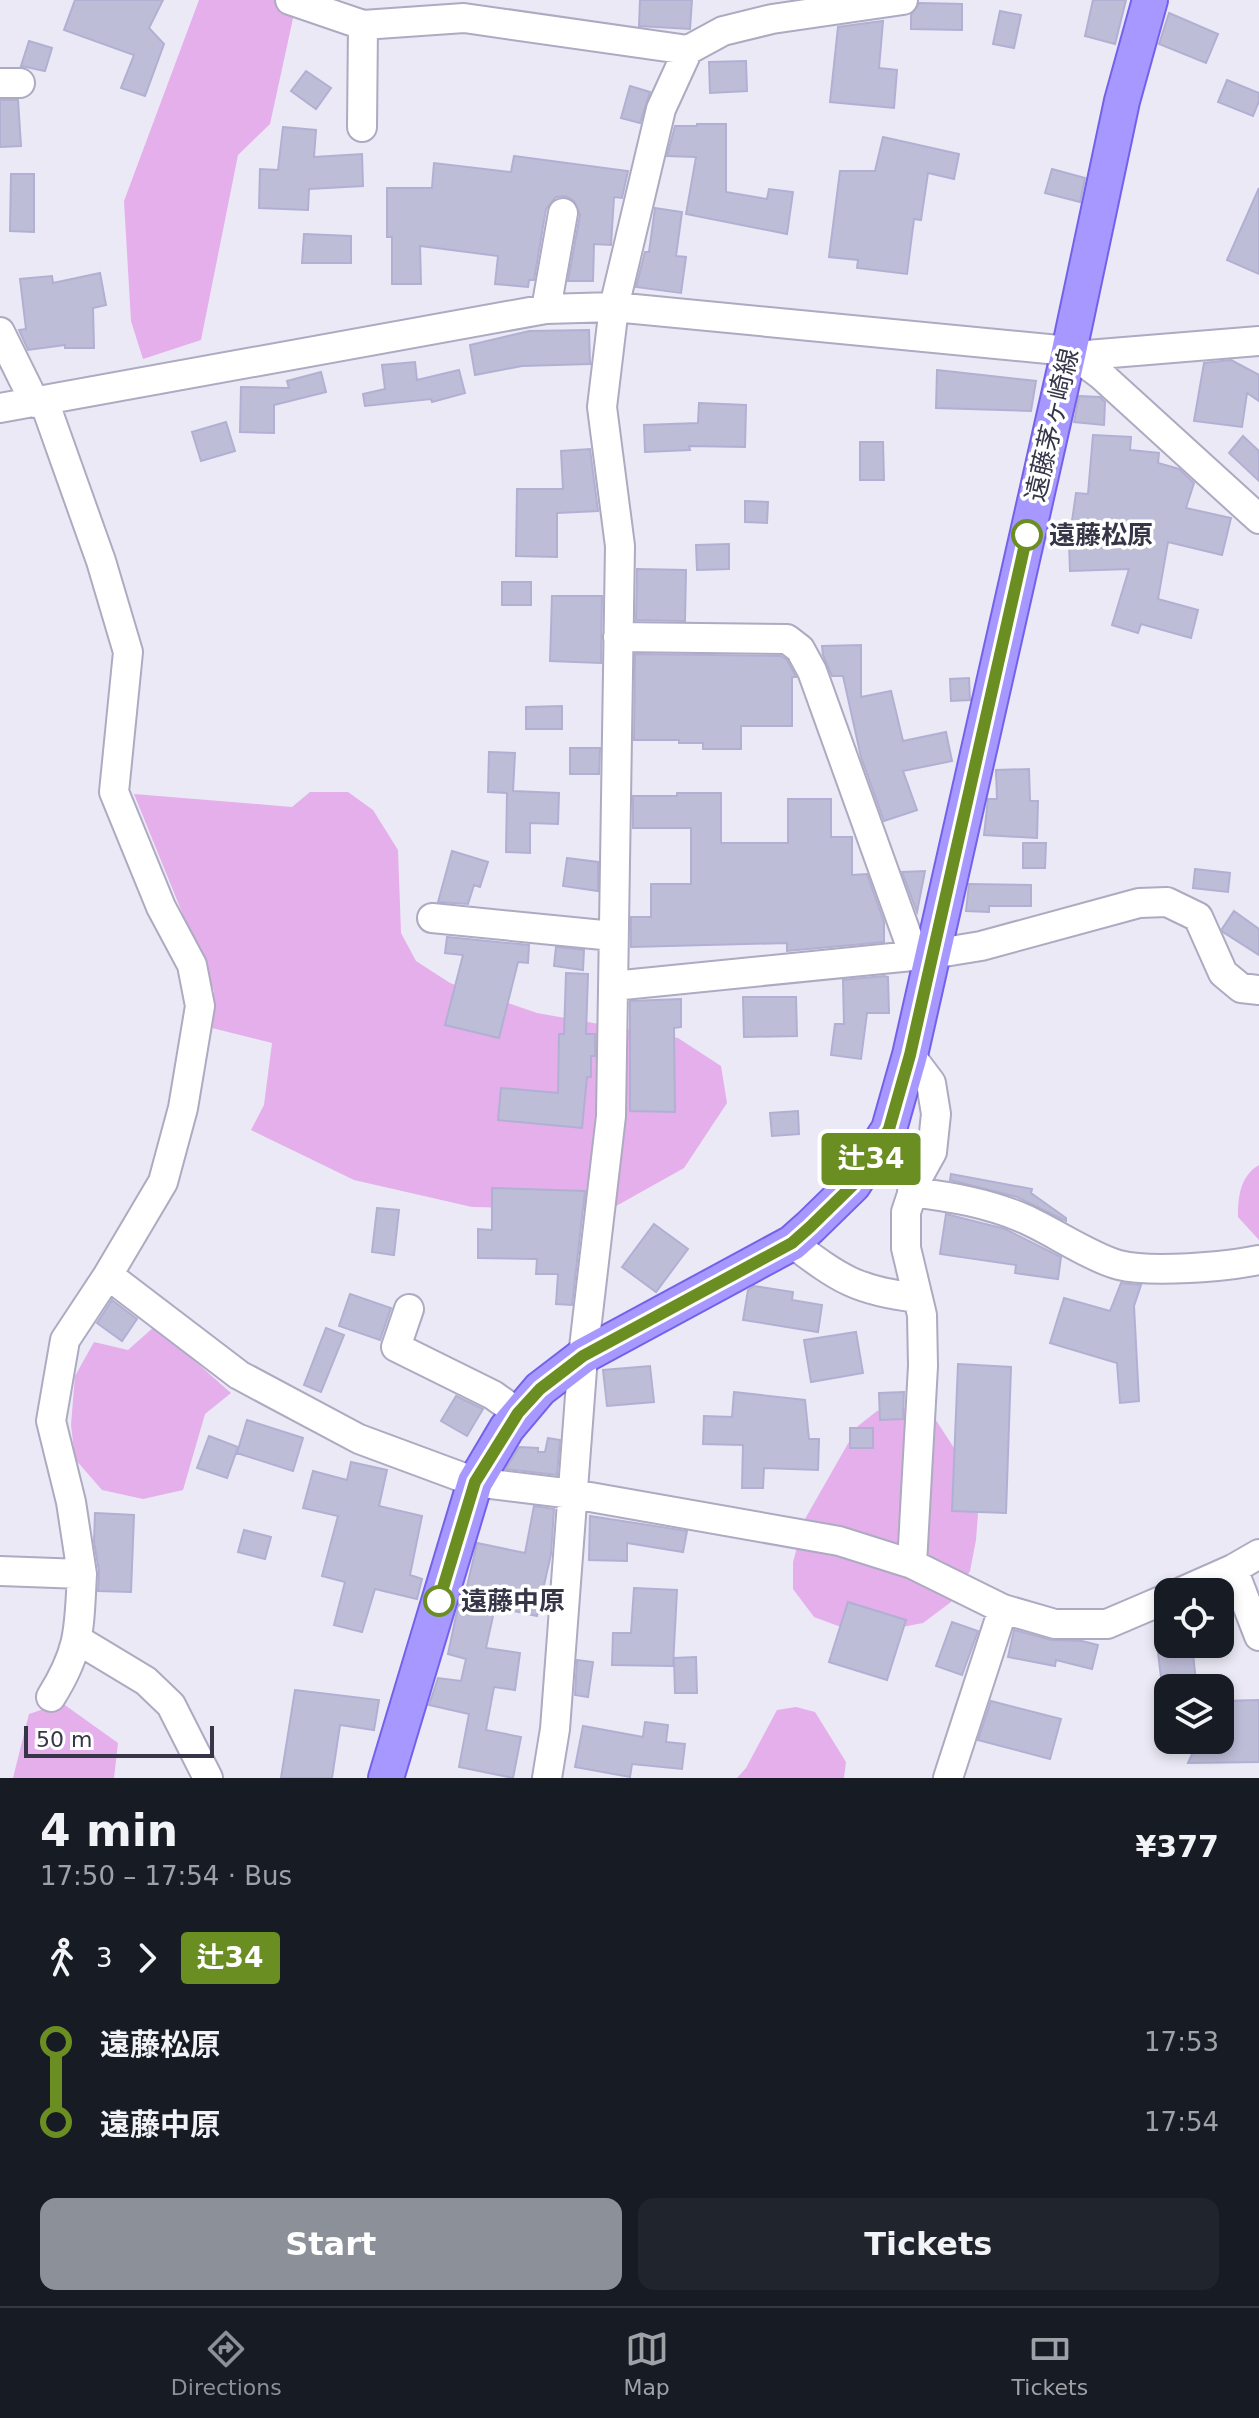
<!DOCTYPE html>
<meta charset="utf-8">
<style>
body{margin:0;font-family:"DejaVu Sans","Noto Sans JP",sans-serif;background:#20242c;color:#f1f3f6;height:100vh;display:flex;flex-direction:column;font-size:30px;white-space:nowrap}
*{box-sizing:border-box;margin:0}
p{font-size:26px;color:#9ea1a6}
.icon{flex:none;width:44px;height:44px;fill:none;stroke:currentColor;stroke-width:2;stroke-linecap:round;stroke-linejoin:round}
.map{position:relative;height:1778px;overflow:hidden}
.drawer{display:flex;flex-direction:column;background:#171b24;flex:1}
.drawer>*{flex:none}
.badge{padding:0 16px;border-radius:6px;font-size:28px;line-height:52px}
.fabs{position:absolute;left:1154px;top:1578px;display:grid;gap:16px}
.fabs a{display:grid;place-items:center;width:80px;height:80px;border-radius:16px;background:#171b24;box-shadow:0 4px 12px #0003;font-size:40px}
.scale{position:absolute;left:24px;bottom:20px;width:190px;box-sizing:border-box;padding-left:8px;border:4px solid #373649;border-top:0;font-size:22px;line-height:28px;white-space:nowrap;color:#373649;-webkit-text-stroke:6px #fff;paint-order:stroke}
.map>.badge{position:absolute;translate:-50% -50%;box-shadow:0 0 0 4px #fff}
.legs{display:flex;align-items:center;gap:12px;height:88px;padding:0 40px;font-size:26px}
.legs p{margin-inline-start:auto}
.headline{display:flex;align-items:center;justify-content:space-between;height:136px;padding:0 40px}
h1{font-size:44px;font-weight:800;line-height:60px}
.primary-button{display:flex;gap:16px;margin-top:auto;padding:16px 40px}
.primary-button a{flex:1;height:92px;border-radius:16px;background:#8c9099;color:#fff;font-size:32px;font-weight:800;line-height:92px;text-align:center}
.primary-button a+a{background:#20242c;color:#f1f3f6}
ul{padding:0 40px;list-style:none}
li{display:flex;align-items:center;gap:28px;height:80px;font-size:30px}
li i{display:grid;place-items:center;width:12px;height:100%;margin:0 10px;background:currentColor}
li i::after{content:'';width:20px;height:20px;margin:-10px;border:6px solid;border-radius:50%;background:#171b24}
li p{margin-inline-start:auto}
li:first-child i{background:linear-gradient(#0000 50%,currentColor 0)}
li:last-child i{background:linear-gradient(currentColor 50%,#0000 0)}
.dock{display:flex;justify-content:space-around;align-items:center;height:112px;border-top:2px solid #363941;background:#171b24;font-size:22px;color:#9ea1a6}
.dock a{display:grid;justify-items:center;gap:4px}
.dock .on{color:#8c9099}
.map>svg:first-child{display:block}
.green{fill:#e4afeb}
.building{fill:#bebdd8;stroke:#b1b0d3;stroke-width:2}
.lines{fill:none;stroke-linecap:round;stroke-linejoin:round}
.minor-casing{stroke:#adaac1;stroke-width:32}
.major-casing{stroke:#7361eb;stroke-width:38}
.minor{stroke:#fff;stroke-width:28}
.major{stroke:#a798ff;stroke-width:34}
.line-1-casing{stroke:#fff;stroke-width:18}
.line-1{stroke:#6b8e23;stroke-width:12}
.stop-1-dot{fill:#fff;stroke:#6b8e23;stroke-width:4}
.labels{text-anchor:middle;dominant-baseline:central;stroke-width:7;stroke-linejoin:round;paint-order:stroke}
.street-label{font-size:26px;fill:#373649;stroke:#fff}
.stop-label{font-size:26px;font-weight:bold;fill:#373649;stroke:#fff;text-anchor:start}
</style>
<div class="map">
<svg width="1259" height="1778" viewBox="0 0 1259 1778">
<rect width="100%" height="100%" fill="#eae9f5"/>
<path class="green" d="M199,0h98l-27,124 -32,31 -37,185 -58,19 -12,-38 -7,-120z
M310,792h38l25,18 25,40 3,83 15,28 34,22 87,30 141,25 43,28 6,37 -43,65 -75,42 -137,-3 -118,-27 -103,-50 13,-25 8,-62 -60,-15 2,-37 -80,-197 158,13z
M1259,1165v75l-21,-23c0,-20 2,-41 21,-52z
M155,1326l76,67 -26,21 -22,76 -40,9 -41,-9 -27,-31 -4,-34 4,-49 19,-34 34,8z
M898,1408l32,3 50,77 -4,52 -6,31 -19,31 -28,21 -37,7h-37l-35,-13 -21,-28v-27l12,-43 53,-93 19,-15z
M62,1703l56,40 -4,35h-101l16,-64z
M796,1707l19,5 31,50 -2,16h-107l9,-10 31,-58z"/>
<path class="building" d="M75,0h88l-14,28 15,16 -19,52 -24,-8 13,-33 -70,-25z
M640,0h52l-2,29 -51,-3z
M1093,0h33l-11,44 -30,-8z
M919,3l43,1v26l-51,-1v-14z
M1000,11l21,4 -7,33 -21,-4z
M1169,13l49,21 -12,29 -47,-19z
M883,21l-4,47 18,2 -3,38 -64,-6 8,-75z
M29,41l23,7 -7,23 -24,-5z
M746,61l1,30 -37,2 -1,-31z
M306,71l25,17 -15,21 -25,-18z
M1227,80l32,13v8l-6,15 -35,-14z
M630,86l20,6 -10,31 -19,-5z
M0,100h18l3,46 -21,1z
M697,124h29v68l41,7 2,-10 24,3 -6,42 -101,-20 10,-57 -29,-1 8,-30h22z
M283,127l33,3 -2,27 48,-3 1,32 -54,3 -1,21 -49,-2 1,-39 18,1z
M883,137l76,17 -5,25 -26,-6 -7,47 -7,-1 -7,55 -50,-6 1,-8 -29,-3 11,-86h35z
M514,156l114,15 -6,27 -8,-1 -3,48 -17,-1 -1,37h-25l12,-66 -6,-14 -9,-5 -9,1 -10,12 -12,71h-5l-1,7 -33,-3 3,-28 -78,-10 1,38h-29v-47h-5v-49h45l2,-25 77,9z
M1052,169l33,9 -5,24 -35,-9z
M11,174h23v58l-24,-1z
M1259,188v86l-32,-14z
M655,208l27,4 -6,44 10,1 -5,36 -45,-6 9,-35h4z
M304,234l47,2v27h-49z
M100,273l6,32 -13,3 1,40h-29v-3l-37,5 -9,-20 7,-1 -6,-50 32,-3 1,7z
M589,330l1,34 -68,2 -47,9 -5,-30 59,-14z
M1231,360l28,15v26l-12,-8 -5,34 -48,-6 10,-58z
M415,362l2,18 42,-10 6,23 -33,9 -1,-3 -66,7 -2,-12 22,-5 -3,-24z
M937,370l99,11 -5,30 -95,-3z
M321,372l5,20 -52,13v28l-34,-1 1,-45 48,1 -2,-7z
M1079,396l21,1 5,5 -1,23 -30,-3z
M699,403l47,2 -1,42 -56,-1 1,4 -45,2 -1,-27 54,-2z
M226,422l9,29 -34,10 -9,-29z
M1093,435l38,2 -1,13 29,3 -1,10 21,6 15,14 -8,25 45,10 -9,37 -54,-13 -10,57 40,11 -7,28 -50,-14 -3,9 -26,-8 17,-56 -59,2 -1,-29 7,-49 12,1z
M1243,436l16,15v30l-30,-28z
M860,442h23l1,38h-24z
M590,449l8,62 -41,2v44l-41,-1 1,-67h46l-2,-38z
M745,501l23,1 -1,21 -22,-1z
M729,544v25l-32,1 -1,-25z
M637,569l49,1 -1,51 -49,-1z
M502,582h29v23h-29z
M552,596h50l-1,67 -51,-2z
M861,645v52l30,-6 12,50 43,-9 6,29 -49,10 14,39 -33,11 -23,-64 -18,-81h-11l-9,-21 -1,-9z
M635,654l146,2 6,4 9,17h-4v49h-51v23h-38v-6h-24v-3h-45z
M969,678l1,22 -19,1 -1,-22z
M562,706v23h-36v-22z
M570,748h30l-1,26h-29z
M489,752l26,1 -2,38 46,2 -1,31 -28,-1v30l-24,-1 1,-59 -19,-1z
M1029,769l1,32h8l-1,37 -53,-3 4,-36h9l-1,-29z
M677,793h44v50h67v-44h43v38h21v38l15,-1 17,48v20l-97,9v-8l-156,4v-30h20v-33h40v-56h-58v-32h44z
M1023,843h23l-1,25h-22z
M452,851l36,11 -8,25 -6,-2 -6,19 -30,-2z
M567,858l31,4v29l-35,-5z
M1195,869l35,4 -2,19 -35,-4z
M925,871l-8,41 -15,-40z
M969,884l62,1v21h-42v6l-23,-1z
M1234,911l25,18v26l-36,-23 -1,-3z
M447,937l82,8 -1,18 -10,-1 -19,76 -54,-13 18,-70 -18,-2z
M556,947l28,3 -1,20 -29,-4z
M566,973l22,1 -2,60h9v22h-4v21h-4l-5,51 -84,-8 3,-32 57,5 1,-59h5z
M884,976l4,1 1,36h-22l-6,46 -30,-4 4,-31h9l-1,-44z
M743,997h53l1,39 -53,1z
M681,999v28l-7,1 1,84 -45,-1v-110z
M798,1111l1,23 -27,2 -2,-23z
M951,1174l81,15 -1,4 35,25v3l-49,-24 -67,-17z
M492,1188l93,3 -13,114 -16,-1 2,-30h-22l1,-15 -59,-1v-29l14,1z
M377,1208l22,2 -5,45 -22,-3z
M946,1214l59,15 56,28 -3,22 -43,-6 1,-8 -76,-11z
M654,1224l34,25 -32,43 -34,-25z
M1121,1283l20,2 -7,21 5,95 -19,2 -3,-40 -67,-20 14,-45 46,13z
M754,1286l39,6 -1,8 30,5 -4,27 -75,-12 5,-30z
M350,1294l41,14 -11,32 -41,-14z
M112,1300l25,19 -15,22 -25,-18z
M326,1328l18,7 -23,57 -17,-7z
M856,1332l7,41 -52,9 -7,-42z
M958,1364l53,3 -5,146 -54,-2z
M650,1366l4,36 -47,4 -4,-36z
M734,1392l71,8 4,39h10l-1,31 -54,-2 -1,20h-21l1,-43 -40,-1 1,-28 28,1z
M904,1392l-1,27 -23,1 -1,-27z
M456,1396l27,13 -16,27 -26,-15z
M247,1420l56,18 -10,33 -56,-18z
M850,1428h23v20h-23z
M209,1436l29,11 -11,31 -30,-10z
M548,1438l12,2 -3,35 -51,-6 13,-22 19,1v4h7z
M351,1462l36,8 -8,36 43,10 -12,59 12,4 -5,20 -42,-10 -13,43 -28,-7 11,-43 -23,-6 16,-60 -35,-8 10,-37 34,9z
M534,1506l20,3 -3,45 -14,62 -42,-9 -9,41 34,5 -5,37 -21,-3 -8,43 35,7 -8,41 -54,-11 10,-53 -40,-9 9,-27 23,3 5,-22 -18,-5 9,-43 6,-21 3,1 11,-48 48,10z
M95,1513l39,2 -3,77 -33,-1 1,-20 -5,-29z
M590,1516l97,15 -4,21 -56,-9v18l-38,-1z
M244,1530l27,7 -6,22 -27,-7z
M634,1588l43,2 -4,76 -61,-1 1,-32h18z
M848,1602l58,18 -19,60 -58,-18z
M952,1622l26,9 -16,44 -26,-9z
M1014,1630l37,10 31,1 16,4 -6,24 -36,-9 -1,6 -47,-9z
M1157,1644h35l4,38 -34,4z
M696,1657l1,36h-22l-1,-35z
M577,1660l16,2 -5,35 -13,-2z
M295,1690l84,10 -5,30 -34,-5 -8,53h-51z
M1259,1700v62l-71,1 10,-22 22,10v-50z
M991,1701l70,18 -11,40 -72,-19z
M645,1722l23,3 -2,17 19,2 -3,25 -50,-5 -2,13 -55,-10 8,-41 60,11z"/>
<g class="lines">
<g class="minor-casing">
<path id="minor" d="M290,0l73,25 101,-7 224,32 35,-19 49,-12 131,-19
M0,83h20
M362,127l1,-102
M546,309l17,-96
M0,332l35,71
M1075,356l184,-15
M44,401l57,160 27,91 -14,140 47,115 31,58 8,41 -17,102 -20,74 -55,93 131,100 120,64 116,43 98,12 266,47 73,23 91,45 52,15h52l61,-26
M0,408l546,-99 68,-2 455,44 32,24 158,144
M618,637l169,2 13,10 12,22 102,284
M432,918l181,18
M613,986l319,-32 49,-8 158,-43 28,-1 31,15 25,56 18,15 18,2
M910,1055l21,28 5,31 -4,38 -15,27 -11,33v36l16,67 1,51 -11,198
M912,1192c40,5 76,11 113,27 27,12 67,39 94,46 31,8 108,2 140,-5
M792,1243c48,36 65,48 126,55
M409,1309l-13,38 97,48 25,18
M1233,1569l26,67
M0,1571l82,3 -11,-72 -20,-81 14,-81 43,-65
M1181,1592l52,-23 26,-15
M78,1640l68,41 25,24 37,73
M51,1697c30,-48 28,-69 31,-123
M547,1778l8,-49 28,-373 28,-240 9,-570 -18,-139 12,-100 47,-198 27,-59
M948,1778l55,-169"/>
</g>
<g class="major-casing">
<path id="major" d="M386,1778l89,-296 32,-54 33,-39 43,-33 209,-113 18,-16 43,-42 36,-56 21,-74 159,-704 53,-250 28,-101"/>
</g>
<use href="#minor" class="minor"/>
<use href="#major" class="major"/>
</g>
<g class="lines">
<g class="line-1-casing">
<path id="line-1" d="M439,1601l36,-119 43,-69 22,-24 43,-33 209,-113 18,-16 43,-42 36,-56 21,-74 117,-520"/>
</g>
<use href="#line-1" class="line-1"/>
</g>
<g class="stop-1-dot">
<circle cx="1027" cy="535" r="14"/>
<circle cx="439" cy="1601" r="14"/>
</g>
<g class="labels">
<g class="street-label">
<text transform="translate(1052 425) rotate(-77)">遠藤茅ヶ崎線</text>
</g>
<g class="stop-label">
<text x="1049" y="535">遠藤松原</text>
<text x="461" y="1601">遠藤中原</text>
</g>
</g>
</svg>
<div class="fabs">
<a><svg class="icon" aria-label="locate" viewBox="0 0 24 24"><circle cx="12" cy="12" r="6"/><path d="M12 2v4M12 18v4M2 12h4M18 12h4"/></svg></a>
<a><svg class="icon" aria-label="layers" viewBox="0 0 24 24"><path d="M12 4l9 5-9 5-9-5zM3 14l9 5 9-5"/></svg></a>
</div>
<div class="scale">50 m</div>
<b class="badge" style="left:871px;top:1159px;background:#6b8e23;color:#fff">辻34</b>
</div>
<section class="drawer">
<div class="headline"><div><h1>4 min</h1><p>17:50 – 17:54 · Bus</p></div><b>¥377</b></div>
<div class="legs"><svg class="icon" aria-label="walk" viewBox="0 0 24 24"><circle cx="13" cy="4" r="2"/><path d="M13 8l-2 6 4 7M11 14l-3 7M7 12l3-4h3l4 4"/></svg>3<svg class="icon" aria-label="forward" viewBox="0 0 24 24"><path d="M9 5l7 7-7 7"/></svg><b class="badge" style="background:#6b8e23;color:#fff">辻34</b></div>
<ul>
<li><i style="color:#6b8e23"></i><b>遠藤松原</b><p>17:53</p></li>
<li><i style="color:#6b8e23"></i><b>遠藤中原</b><p>17:54</p></li>
</ul>
<div class="primary-button"><a>Start</a><a>Tickets</a></div>
</section>
<nav class="dock">
<a class="on"><svg class="icon" aria-label="directions" viewBox="0 0 24 24"><path d="M12 3l9 9-9 9-9-9zM9 14v-3h6M13 9l2 2-2 2"/></svg>Directions</a>
<a><svg class="icon" aria-label="map" viewBox="0 0 24 24"><path d="M3 6l6-2 6 2 6-2v14l-6 2-6-2-6 2zM9 4v14M15 6v14"/></svg>Map</a>
<a><svg class="icon" aria-label="tickets" viewBox="0 0 24 24"><path d="M3 7h18v10H3zM15 7v10"/></svg>Tickets</a>
</nav>
